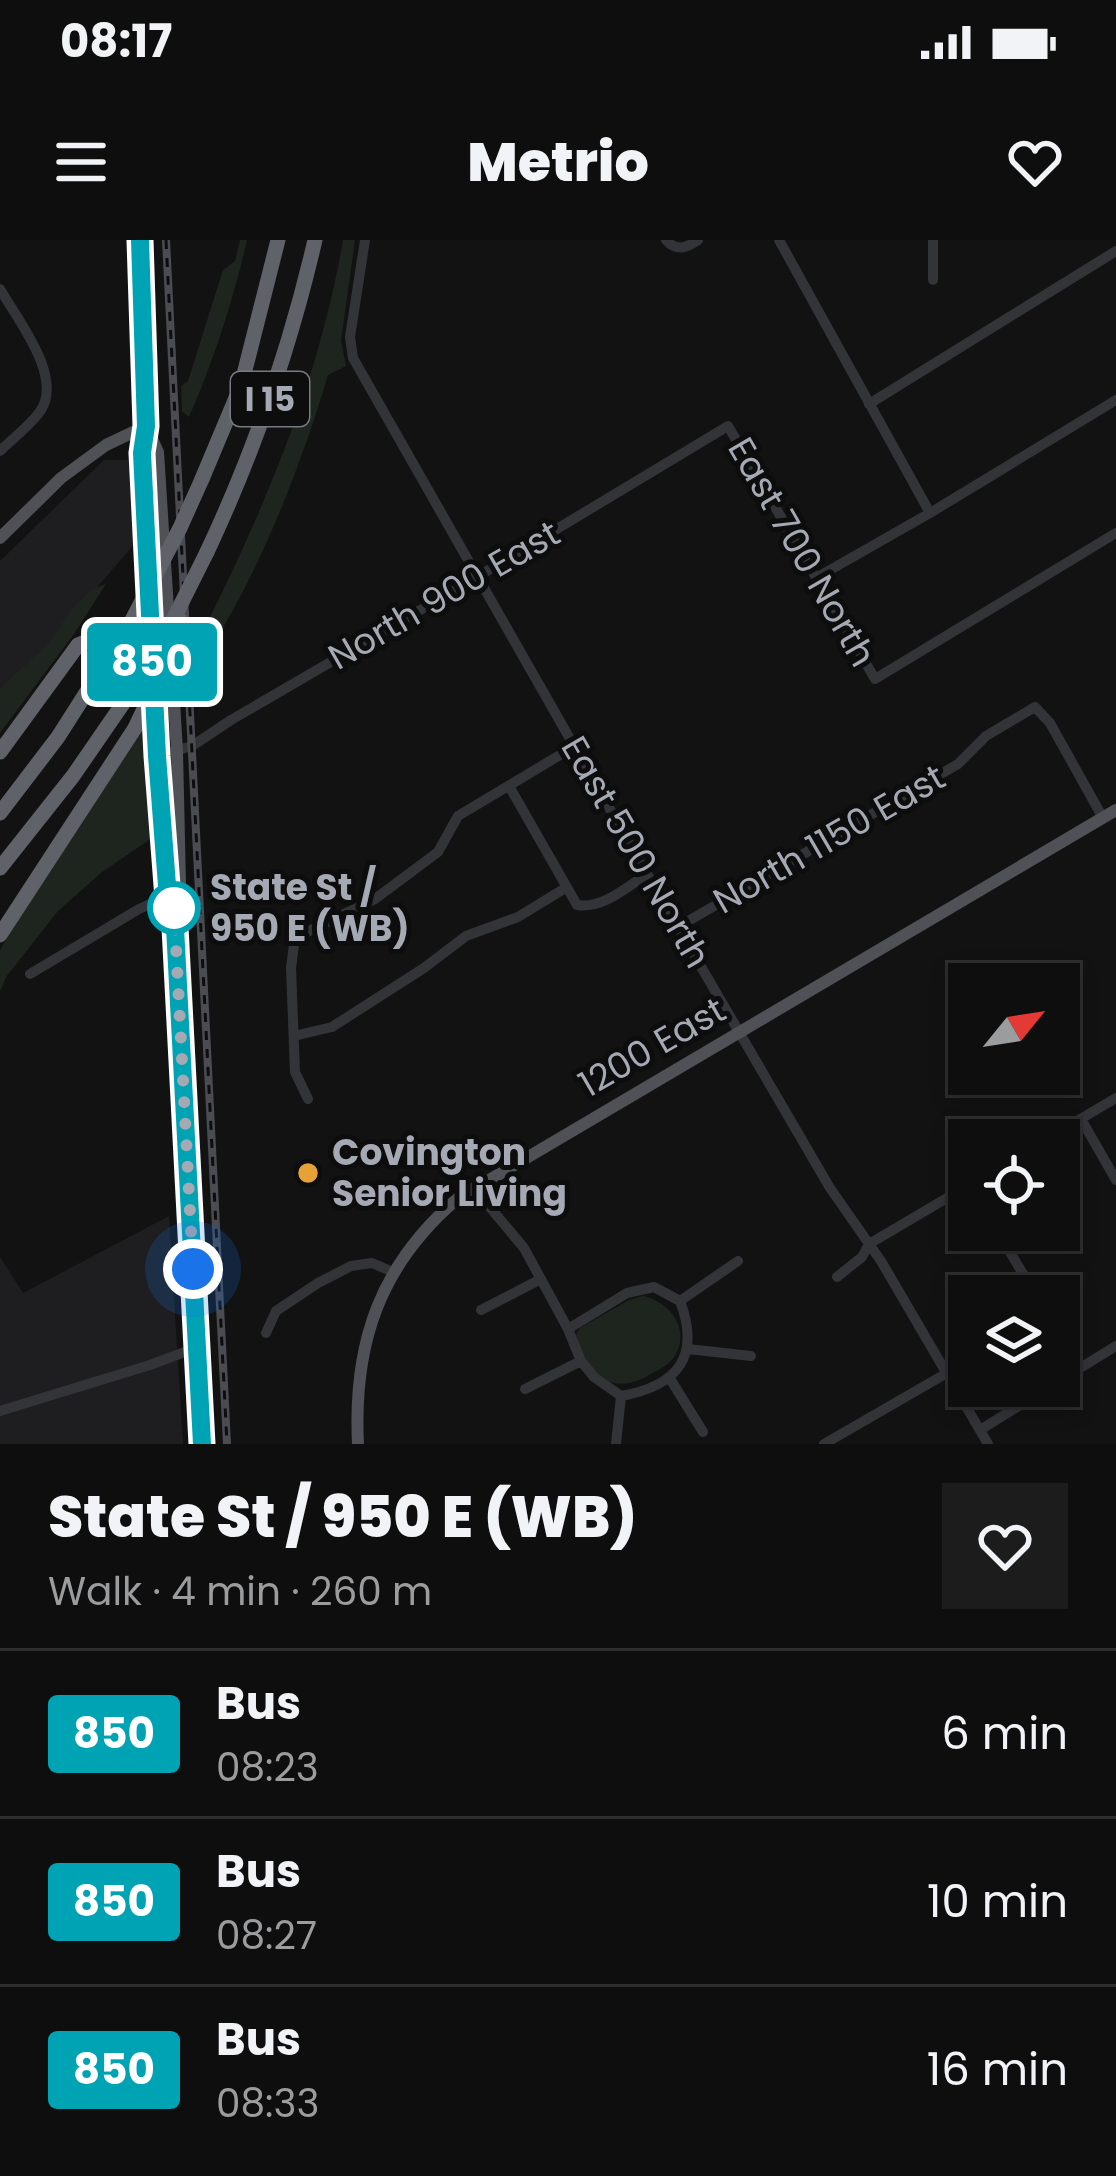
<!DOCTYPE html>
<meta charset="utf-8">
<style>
body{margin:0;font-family:Poppins,sans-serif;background:#1c1c1c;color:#f1f3f6;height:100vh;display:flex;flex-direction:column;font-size:45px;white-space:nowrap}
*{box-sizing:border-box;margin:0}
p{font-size:39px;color:#9b9c9e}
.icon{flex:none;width:66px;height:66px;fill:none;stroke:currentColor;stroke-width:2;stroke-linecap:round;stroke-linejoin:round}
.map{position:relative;height:1204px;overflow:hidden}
.side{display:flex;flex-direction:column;background:#0e0e0e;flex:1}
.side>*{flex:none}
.badge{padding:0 24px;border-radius:9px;font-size:42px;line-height:78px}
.needle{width:78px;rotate:60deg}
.tools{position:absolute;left:948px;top:723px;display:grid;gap:24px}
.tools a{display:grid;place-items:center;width:132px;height:132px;border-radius:0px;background:#0e0e0e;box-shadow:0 6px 18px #0003,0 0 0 3px #2e2e2e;font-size:60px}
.you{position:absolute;width:60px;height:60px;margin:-30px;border:9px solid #fff;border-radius:50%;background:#1a73e8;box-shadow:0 0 0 18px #1a73e833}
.map>.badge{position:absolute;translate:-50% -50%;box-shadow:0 0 0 6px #fff}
.round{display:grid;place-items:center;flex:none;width:126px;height:126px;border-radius:0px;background:#1c1c1c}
.summary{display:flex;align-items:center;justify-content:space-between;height:204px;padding:0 48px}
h1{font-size:57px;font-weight:800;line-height:90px}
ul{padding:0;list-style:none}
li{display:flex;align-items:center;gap:36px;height:168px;padding:0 48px;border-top:3px solid #2e2e2e}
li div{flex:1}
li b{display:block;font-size:45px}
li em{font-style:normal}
li .badge{min-width:132px;font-weight:700;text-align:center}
.status{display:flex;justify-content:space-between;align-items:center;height:84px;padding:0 60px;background:#0e0e0e;direction:ltr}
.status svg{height:33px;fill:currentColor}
header{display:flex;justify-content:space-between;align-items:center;height:156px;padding:0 48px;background:#0e0e0e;font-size:54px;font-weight:800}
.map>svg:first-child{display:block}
.built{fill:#1e1e20}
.green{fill:#1e251f}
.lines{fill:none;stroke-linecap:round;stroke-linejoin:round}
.minor{stroke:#333438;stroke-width:10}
.major{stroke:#4f5156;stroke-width:12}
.highway{stroke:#5f6268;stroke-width:15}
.rail-casing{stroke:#4a4c51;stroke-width:8}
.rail{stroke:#0d0d0e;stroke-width:3;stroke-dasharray:9;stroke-linecap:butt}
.highway-bridge{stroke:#5f6268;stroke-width:15}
.line-casing{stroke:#fff;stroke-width:27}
.line{stroke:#00a3b4;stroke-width:18}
.walk{stroke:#a4a9b3;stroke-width:12;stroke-dasharray:0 21.6}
.stop-dot{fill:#fff;stroke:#00a3b4;stroke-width:6}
.poi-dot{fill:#e6a236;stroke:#0d0d0e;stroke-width:4.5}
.labels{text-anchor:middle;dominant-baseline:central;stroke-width:10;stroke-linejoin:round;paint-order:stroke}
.shield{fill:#0d0d0e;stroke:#777a82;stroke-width:3}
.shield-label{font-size:33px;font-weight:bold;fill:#a4a9b3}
.street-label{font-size:36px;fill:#a4a9b3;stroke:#0d0d0e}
.stop-label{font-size:36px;font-weight:bold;fill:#a4a9b3;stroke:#0d0d0e;text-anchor:start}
.poi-label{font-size:36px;font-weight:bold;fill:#a4a9b3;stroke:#0d0d0e;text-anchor:start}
</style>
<div class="status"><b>08:17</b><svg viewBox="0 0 49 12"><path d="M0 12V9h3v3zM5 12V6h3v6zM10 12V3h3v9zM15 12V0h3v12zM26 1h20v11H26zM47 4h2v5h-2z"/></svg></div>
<header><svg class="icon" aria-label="menu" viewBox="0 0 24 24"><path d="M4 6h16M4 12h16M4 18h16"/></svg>Metrio<svg class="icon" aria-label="heart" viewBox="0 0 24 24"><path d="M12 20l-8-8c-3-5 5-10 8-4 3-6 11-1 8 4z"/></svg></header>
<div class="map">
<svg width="1116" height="1204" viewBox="0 0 1116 1204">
<rect width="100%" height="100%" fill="#121213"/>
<path class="built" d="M104,220h28l4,82 -136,158v-139z
M169,976l14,228h-183v-187l23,36z"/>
<path class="green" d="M240,0h7c-14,61 -33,120 -58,177l-7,-6 -1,-25 7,-5 35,-111 12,-9z
M343,0h12l-14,101 5,25 -18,9c-26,89 -71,204 -123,281l-2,-33h4c61,-122 113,-248 136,-383z
M106,344l-32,50 -74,99v-44c12,-13 24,-23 37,-34 26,-22 34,-61 69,-71z
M143,485l9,113 -50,34 -44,39 -52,66 -6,14v-41l37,-63z
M643,1056c25,5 46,30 34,56 -5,12 -17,17 -28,23 -39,23 -63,-2 -73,-41l4,-6 49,-28z"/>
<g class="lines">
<path class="minor" d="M365,0l-15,97 3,21 294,516 183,314 51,73 107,183
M666,0c11,12 20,8 32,0
M779,0l151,273
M933,40v-40
M0,49c17,30 63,87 41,121 -10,15 -28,28 -41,41
M869,164l247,-153
M816,338l114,-65 186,-113
M157,516l35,-10 39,-26 246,-143 251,-151 147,253 241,-146
M509,546l68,119c25,4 49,-17 70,-31
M678,687l280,-163 28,-28 49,-29 15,16 53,95
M30,734l109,-65 31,-14
M294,796l38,-9 92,-59 42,-32 52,-19 49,-30
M308,859l-13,-27 -4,-104 3,-23 7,-10 74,-36 63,-47 20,-36 117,-70
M1081,879l35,61
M1045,900l71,-42
M473,947l51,61 44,81 13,32 13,16 27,19
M997,990l39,66
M837,1037l25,-20 7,-13 100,-59
M680,1061l58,-40
M481,1070l60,-31
M568,1089l59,-36 27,-6 26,14c21,55 -2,85 -59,95
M266,1093l10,-22 42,-28 33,-17 21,-3 21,9
M1059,1094l20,34
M688,1109l63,7
M669,1137l34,55
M1059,1141l57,-35
M525,1149l56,-28
M0,1171l150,-46 48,-18
M980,1190l71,-44
M616,1204l5,-48
M824,1204l123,-71"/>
<path class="major" d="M139,0l7,186 -4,27 10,204
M146,186l12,26 11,173
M0,298l61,-60 45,-33 40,-19
M171,412l6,99 3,133 -6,24 28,536
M154,449l8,153 6,56 5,9
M358,1204c-5,-101 22,-179 99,-245l659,-389"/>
<path class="highway" d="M202,239l39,-93 37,-146
M207,312c47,-100 83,-204 108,-312
M0,512l78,-107 49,-20
M0,573l58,-76 72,-113
M0,628l73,-92 60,-87
M0,695l135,-207"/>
<g class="rail-casing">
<path id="rail" d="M166,0l61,1204"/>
</g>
<use href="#rail" class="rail"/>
<path class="highway-bridge" d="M130,384l50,-96 22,-49
M133,449l40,-69 34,-68
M135,488l22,-46 23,-62"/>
</g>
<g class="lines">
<g class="line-casing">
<path id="line" d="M140,0l6,186 -4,27 15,303 11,142 6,10 28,536"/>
</g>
<use href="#line" class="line"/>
<path class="walk" d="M174,668l19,361"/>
</g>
<circle class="stop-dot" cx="174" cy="668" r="24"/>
<circle class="poi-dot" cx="308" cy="933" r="12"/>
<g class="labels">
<rect class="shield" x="231" y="132" width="78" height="54" rx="9"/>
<g class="shield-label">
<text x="270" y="159">I 15</text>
</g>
<g class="street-label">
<text transform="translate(802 312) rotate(60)">East 700 North</text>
<text transform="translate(444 355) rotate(-30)">North 900 East</text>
<text transform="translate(829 599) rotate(-30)">North 1150 East</text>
<text transform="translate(636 612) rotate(60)">East 500 North</text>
<text transform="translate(652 807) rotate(-30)">1200 East</text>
</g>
<g class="stop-label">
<text x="210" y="647">State St /<tspan x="210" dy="41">950 E (WB)</tspan></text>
</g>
<g class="poi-label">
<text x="332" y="912">Covington<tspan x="332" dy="41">Senior Living</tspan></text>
</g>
</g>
</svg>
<div class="tools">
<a><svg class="needle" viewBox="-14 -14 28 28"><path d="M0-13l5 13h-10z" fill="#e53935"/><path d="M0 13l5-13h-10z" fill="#9b9c9e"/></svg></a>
<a><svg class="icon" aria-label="locate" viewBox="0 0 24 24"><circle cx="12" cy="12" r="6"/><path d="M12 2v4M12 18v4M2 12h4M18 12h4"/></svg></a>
<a><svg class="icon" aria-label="layers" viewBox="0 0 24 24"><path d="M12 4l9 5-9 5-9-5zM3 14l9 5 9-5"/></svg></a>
</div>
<div class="you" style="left:193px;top:1029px"></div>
<b class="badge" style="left:152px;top:422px;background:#00a3b4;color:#fff">850</b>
</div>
<section class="side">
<div class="summary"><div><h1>State St / 950 E (WB)</h1><p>Walk · 4 min · 260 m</p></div><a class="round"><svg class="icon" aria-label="heart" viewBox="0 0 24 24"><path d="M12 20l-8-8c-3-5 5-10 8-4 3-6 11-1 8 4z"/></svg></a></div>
<ul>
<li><span class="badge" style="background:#00a3b4;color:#fff">850</span><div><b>Bus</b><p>08:23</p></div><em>6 min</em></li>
<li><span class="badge" style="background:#00a3b4;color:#fff">850</span><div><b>Bus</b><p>08:27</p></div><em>10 min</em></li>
<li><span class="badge" style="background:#00a3b4;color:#fff">850</span><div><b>Bus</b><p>08:33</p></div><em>16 min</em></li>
</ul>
</section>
